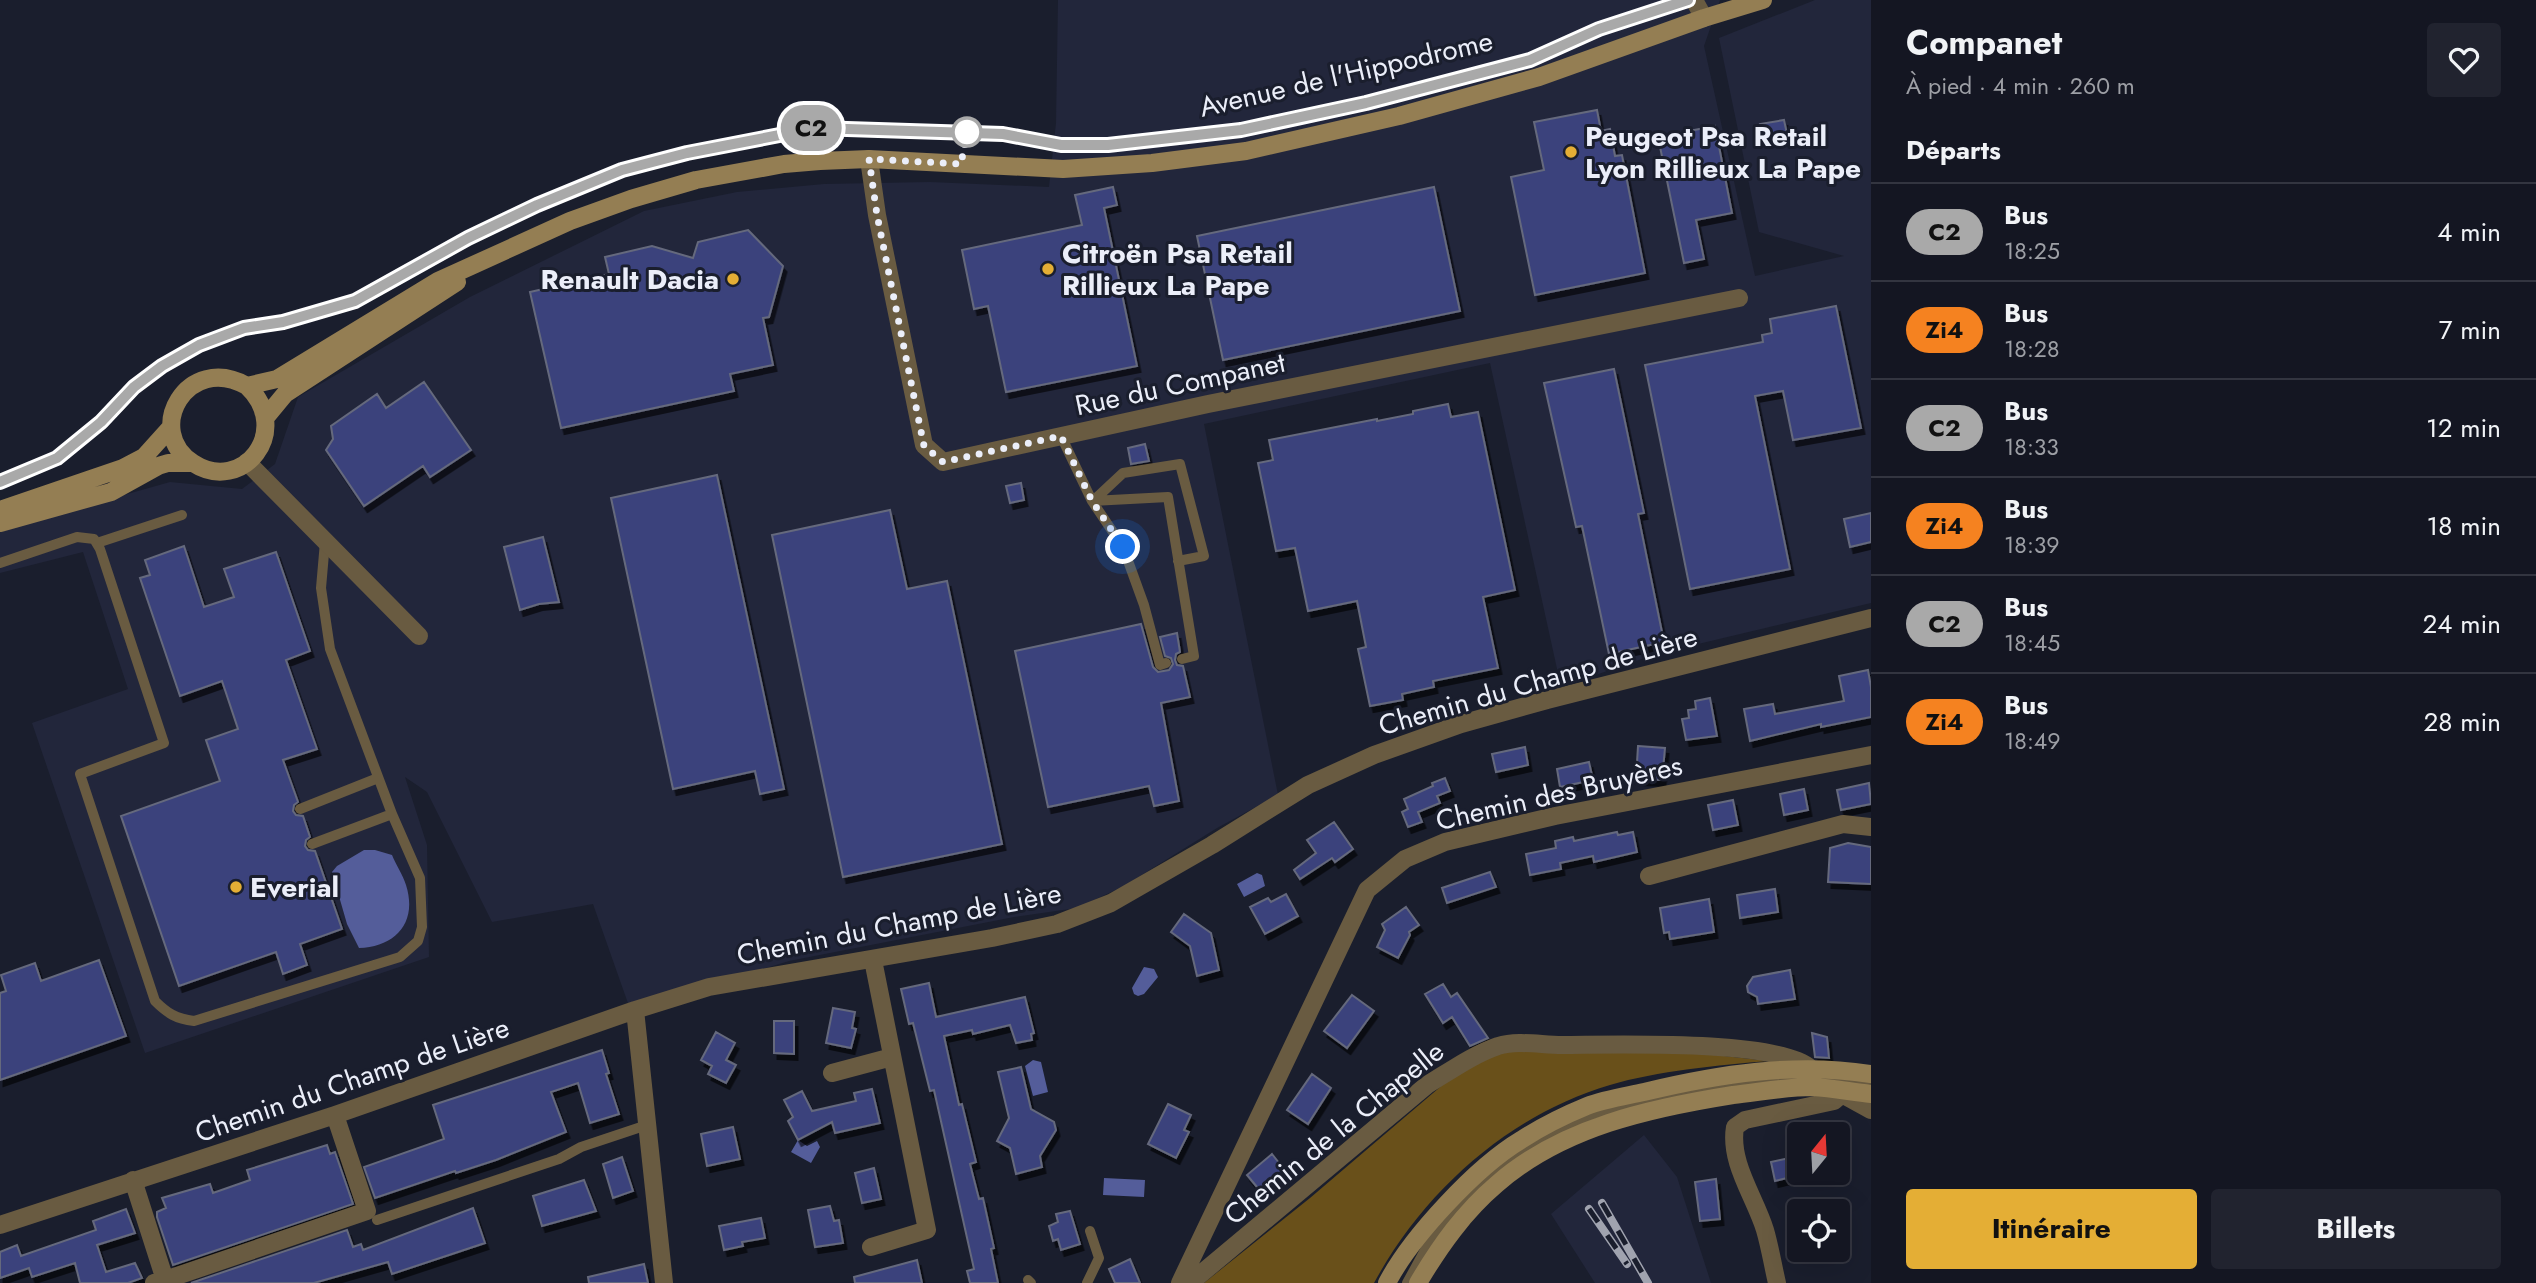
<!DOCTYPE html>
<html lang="fr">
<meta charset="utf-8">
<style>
body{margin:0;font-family:Jost,sans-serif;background:#21232f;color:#f1f3f6;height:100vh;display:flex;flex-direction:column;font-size:26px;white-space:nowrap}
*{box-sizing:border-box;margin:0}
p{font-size:23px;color:#9d9fa5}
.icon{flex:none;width:38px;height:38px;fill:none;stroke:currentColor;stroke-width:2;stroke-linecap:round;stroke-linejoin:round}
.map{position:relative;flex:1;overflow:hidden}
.panel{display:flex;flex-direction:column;background:#141622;width:665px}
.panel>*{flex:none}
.badge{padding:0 14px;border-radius:23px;font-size:24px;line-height:46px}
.needle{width:46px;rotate:18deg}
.controls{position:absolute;left:1787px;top:1122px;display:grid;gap:14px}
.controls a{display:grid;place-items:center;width:63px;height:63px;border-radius:7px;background:#141622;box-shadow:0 7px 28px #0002,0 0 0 2px #333540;font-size:35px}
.you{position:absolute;width:35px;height:35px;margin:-18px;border:5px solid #fff;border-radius:50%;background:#1a73e8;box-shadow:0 0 0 10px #1a73e833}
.map>.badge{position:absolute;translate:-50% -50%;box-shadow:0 0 0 4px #fff}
h2{padding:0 35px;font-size:26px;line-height:63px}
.round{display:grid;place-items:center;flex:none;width:74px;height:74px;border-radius:7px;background:#21232f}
.headline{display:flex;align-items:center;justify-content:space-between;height:119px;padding:0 35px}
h1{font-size:33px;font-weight:700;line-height:52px}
.primary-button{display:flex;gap:14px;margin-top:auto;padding:14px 35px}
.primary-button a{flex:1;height:80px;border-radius:7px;background:#e4ae35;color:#111;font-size:28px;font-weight:700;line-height:80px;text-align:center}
.primary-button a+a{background:#21232f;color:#f1f3f6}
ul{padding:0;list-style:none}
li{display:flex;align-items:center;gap:21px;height:98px;padding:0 35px;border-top:2px solid #333540}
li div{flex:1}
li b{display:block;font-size:26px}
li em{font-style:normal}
li .badge{min-width:77px;font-weight:700;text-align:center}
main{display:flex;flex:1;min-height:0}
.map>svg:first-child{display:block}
.built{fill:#22263b}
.forest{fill:#69501a}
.water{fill:#545d9a}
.building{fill:#3b437c;stroke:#65697d;stroke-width:2;filter:url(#shadow)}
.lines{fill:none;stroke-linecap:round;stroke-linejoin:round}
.service{stroke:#695b41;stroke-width:10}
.minor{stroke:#695b41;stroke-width:18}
.secondary{stroke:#947e53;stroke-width:18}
.rail-casing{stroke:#a0a3af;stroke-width:8}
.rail{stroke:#1a1e2d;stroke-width:5;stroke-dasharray:16;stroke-linecap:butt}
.line-casing{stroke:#fff;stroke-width:16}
.line{stroke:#a9a9a9;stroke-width:10}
.walk{stroke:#ebeef9;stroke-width:7;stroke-dasharray:0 12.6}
.stop-dot{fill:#fff;stroke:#a9a9a9;stroke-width:3.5}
.poi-dot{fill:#e4ae35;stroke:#1a1e2d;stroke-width:2.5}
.labels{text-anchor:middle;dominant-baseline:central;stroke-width:6;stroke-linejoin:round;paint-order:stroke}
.street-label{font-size:28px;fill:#ebeef9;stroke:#1a1e2d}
.poi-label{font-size:28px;font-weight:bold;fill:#ebeef9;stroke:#1a1e2d;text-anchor:start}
</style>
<main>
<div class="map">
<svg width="1871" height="1283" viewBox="0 0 1871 1283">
<defs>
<filter id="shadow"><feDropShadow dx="3.5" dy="6" stdDeviation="0" flood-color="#0009"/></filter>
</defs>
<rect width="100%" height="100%" fill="#1a1e2d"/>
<path class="built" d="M1058,0h662l-16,46 51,230 89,-20 -85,-24 -40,-194 96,-38h56v603l-215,51 -95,33 -71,-324 -286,61 74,371 -61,33 -93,58 -47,22 -63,9 -225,44 -159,48 -37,-105 -101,18 -65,-130 -22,-15 22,68 2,112 -284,96 -113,-330 96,-34 -45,-137 -83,21v-43l170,-48 72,7 33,-25 23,-67 172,-100 174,-86 93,-19 87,-8 106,-2 119,5 7,-64z
M1644,1135l33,42 34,106h-116l-44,-69z"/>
<path class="forest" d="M1521,1050l167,2 81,9c-50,4 -112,10 -159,24 -101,30 -186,106 -236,198h-170l106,-85 136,-116 29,-19 27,-10z"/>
<path class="water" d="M364,850h11l17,5c4,10 11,20 14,30 12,38 -11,62 -47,63l-12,-24 -15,-52 5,-6z
M1257,873l5,2 3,11 -21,11 -7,-13z
M1144,967l10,2 4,8 -14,17 -6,2 -4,-2 -2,-6z
M1033,1060l8,2 7,30 -15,4 -8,-30z
M798,1140l9,6 10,-5 3,6 -9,16 -20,-11z
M1104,1178l41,2 -1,17 -41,-2z"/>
<path class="building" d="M1597,110l4,21 9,-2 5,27 7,-1 23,118 -110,22 -24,-118 33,-7 -10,-48z
M1784,120l3,14 -24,5 -3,-15z
M1715,126l17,87 -36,7 8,39 -20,4 -26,-126z
M1113,187l4,18 -13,3 33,158 -131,26 -18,-86 -14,3 -12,-59 120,-25 -7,-30z
M1434,187l26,124 -237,49 -26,-124z
M748,230l35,36 -14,51 -6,1 10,47 -43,9 4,17 -173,37 -31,-136 79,-18 -4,-17 47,-11 41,12 5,-16z
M1836,306l25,122 -68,12 -10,-49 -28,5 35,173 -100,20 -45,-224 118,-23 -1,-7 10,-2 -2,-14z
M1614,369l30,144 -6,1 26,128 -55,12 -27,-128 -6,1 -32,-144z
M424,382l47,68 -41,27 -7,-11 -59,40 -38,-56 7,-11 -2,-13 46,-32 9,14z
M1448,404l3,13 27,-5 37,178 -32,7 15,71 -65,13 1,6 -32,7 1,6 -33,6 -12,-57 8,-2 -9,-46 -49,10 -13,-63 -19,3 -18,-88 15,-3 -4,-20 108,-21v2l36,-7v-3z
M1145,444l4,17 -18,3 -3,-16z
M717,475l67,314 -24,5 -5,-23 -82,18 -62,-291z
M1021,483l3,17 -14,3 -4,-17z
M890,510l17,79 40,-8 55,263 -159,33 -71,-342z
M1871,513v29l-21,5 -6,-28z
M543,537l16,65 -20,2 -19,6 -16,-63z
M184,546l20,61 30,-10 -10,-28 52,-17 34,99 -24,9 31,89 -34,11 15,42 -4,3 -1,6 3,4 7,1 7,21 -4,3 -1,6 3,4 7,1 27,78 -42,15 7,21 -24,9 -7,-22 -97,34 -58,-170 99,-35 -14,-41 32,-11 -16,-48 -42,15 -40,-118 10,-3 -5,-15z
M1141,624l12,43 5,5 11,-2 4,-6 -2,-6 -6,-2 -5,-19 17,-4 3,19 -4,2 -1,6 2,5 6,1 7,31 -29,6 18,98 -25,5 -5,-20 -101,21 -33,-156z
M1868,670l3,17v30l-50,10v-3l-71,17 -6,-32 29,-5 2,10 69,-13 -5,-25z
M1710,698l7,38 -31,4 -4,-21 7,-1 -1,-8 8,-1 -1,-8z
M1638,746l27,2 -3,32 -26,-1z
M1525,747l3,18 -32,7 -4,-18z
M1589,762l4,18 -33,7 -3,-18z
M1445,778l5,13 -13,5 3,7 -22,9 4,10 -14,5 -6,-15 6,-3 -4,-10 29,-13 -1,-3z
M1869,783l2,21 -30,6 -4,-20z
M1804,789l4,21 -24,5 -4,-21z
M1733,800l5,25 -25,5 -5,-25z
M1334,822l19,27 -18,13 -3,-4 -32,21 -6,-9 22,-17 -9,-13z
M1617,832l1,3 15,-3 4,20 -43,10 -1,-6 -33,7 1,6 -31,6 -4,-21 30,-6 -1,-7 18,-4 1,4z
M1848,843l23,4v37l-43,-2 2,-34z
M1490,872l6,15 -49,16 -5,-15z
M1775,889l3,23 -38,6 -3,-23z
M1286,894l12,22 -33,18 -15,-27 18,-9 3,4z
M1709,899l5,33 -44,7 -1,-7 -5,1 -4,-25z
M1406,907l13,18 -10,7 1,3 -12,23 -21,-11 8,-17 -3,-6z
M1184,914l27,19 8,37 -22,6 -7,-30 -19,-14z
M99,960l27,76 -126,44v-87l6,-2 -5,-16 34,-12 6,18z
M1790,970l5,29 -37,5 -1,-7 -9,-5 -1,-6 6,-9z
M929,983l7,34 89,-20 9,36 -3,1 1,6 -16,3 -6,-18 -37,9 -1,-4 -28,6 15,69 3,-1 14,58 -6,2 9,35 4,-1 11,50 -3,1 7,34h-28l-3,-12 7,-2 -40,-179 -4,1 -17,-68 -4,1 -8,-35z
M1443,984l8,13 6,-4 31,45 -18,8 -18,-29 -9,6 -18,-29z
M1352,995l22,16 -27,37 -23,-17z
M833,1008l22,4 -3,16 4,1 -5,19 -25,-5z
M774,1021h20v33l-20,-1z
M716,1032l19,11 -9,17 10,5 -10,18 -18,-9 4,-8 -11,-6z
M1812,1033l15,4 2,21 -14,-1z
M602,1050l7,23 -3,1 13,40 -29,9 -12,-40 -27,9 15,40 -70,28 -40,13 -1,-2 -80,27 -11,-31 80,-28 -11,-34z
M1021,1067l10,42 23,13 2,8 -16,26 2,11 -26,7 -6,-26 -13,-7 12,-23 -11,-46z
M1312,1074l19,14 -23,36 -21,-14z
M872,1089l8,34 -45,10 -3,-11 -34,18 -10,-19 5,-4 -9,-17 18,-9 10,20 44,-10 -2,-8z
M1168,1104l23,11 -7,15 5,2 -13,26 -28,-14z
M733,1127l7,32 -33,7 -6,-32z
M327,1145l3,9 5,-2 18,52 -180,61 -16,-48v-5l9,-4 -4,-10 48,-14 3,9 37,-13 -3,-10z
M1272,1154l15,19 -25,20 -15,-18z
M1799,1156v19l-24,6 -4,-19z
M622,1157l11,34 -20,7 -10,-34z
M874,1168l7,31 -19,4 -7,-30z
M1716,1179l4,40 -20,2 -5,-39z
M584,1180l12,31 -54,15 -9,-30z
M830,1206l4,15 5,-1 4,23 -28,4 -7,-37z
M473,1208l12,35 -93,31 -4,-12 -74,21h-123l156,-53 6,17 8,-3 2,6z
M126,1209l9,24 -38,12 9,27 29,-9 7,15 -14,5h-48l-5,-20 -43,14 -3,-9 -29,10v-26l17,-7 4,11 75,-26 -3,-9z
M1070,1211l10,33 -19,6 -3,-11 -5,2 -4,-15 9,-4 -2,-8z
M761,1218l4,20 -23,4 1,4 -19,4 -5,-24z
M1130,1259l10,24h-25l-6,-14z
M917,1260l5,23h-67l-1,-6z
M644,1264l4,19h-59l-1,-6z"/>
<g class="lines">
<path class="service" d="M1061,436l31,65 31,46 21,58 16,60 6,-2
M0,482l57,-24 44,-36 33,-35 28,-21 37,-21 45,-17 39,-6 72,-21 90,-52 92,-44 85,-35 65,-17 129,-25 187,5 58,12h47l133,-15 125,-27 164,-43 69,-31 89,-29
M1092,501l76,-4 26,159 -12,3
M1093,501l30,-28 57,-9 24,92 -26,5
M97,543l85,-28
M0,563l77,-26 17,2 6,10 64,194 -84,31 75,227c12,12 21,18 39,20l206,-64 18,-16 4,-14 -2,-49 -28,-64 -62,-165 -9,-61 4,-46
M300,809l78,-31
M312,844l80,-30
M377,1220l182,-61 22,-12 66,-22
M1028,1280l3,3
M1087,1283l12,-25 -9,-27
M1407,1283l23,-42 42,-50 59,-45 63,-32 70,-18 86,-12 58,-7 63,7"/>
<path class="minor" d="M1694,0l10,18
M869,159l8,56 47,230 19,17 265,-58 531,-106
M247,462l172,174
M1649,876l194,-52 28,3
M635,1010l29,273
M832,1073l60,-16
M1842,1094l29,16
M133,1180l32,100 -11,3
M0,1225l335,-110 300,-105 74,-23 283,-49 65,-14 54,-21 101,-58 96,-60 66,-30 87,-31 86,-24 324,-82
M871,1247l56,-17 -54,-270
M165,1280l202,-69 -32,-96
M1180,1283l187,-393 38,-31 40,-17 110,-26 316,-61
M1190,1283l237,-198c23,-14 45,-30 71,-39 20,-6 43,-1 64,-1 49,0 215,-6 248,23
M1777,1283c-4,-17 -7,-36 -12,-53 -10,-33 -36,-67 -30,-103l10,-7 89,-19 8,-7v-4"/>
<path class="secondary" d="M247,386c47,45 -5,109 -54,77 -50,-32 -6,-111 54,-77l30,-7 161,-98 132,-60 61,-22 65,-19 88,-16 36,-3 49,-2 194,10 89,-6 94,-12 153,-35 140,-39 165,-59 59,-18
M266,417l19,-23 172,-112
M0,510l123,-42 21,-11 27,-30
M0,523l111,-31 47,-26 10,-3h24
M1387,1283c24,-46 89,-116 134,-143 20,-13 44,-25 66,-34 18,-7 39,-10 57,-14 75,-18 151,-30 227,-18
M1418,1283c22,-37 46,-71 79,-99 65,-57 154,-76 236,-89 27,-3 53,-8 80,-8 19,1 39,5 58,7"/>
<g class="rail-casing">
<path id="rail" d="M1602,1203l46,80
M1589,1209l38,55"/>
</g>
<use href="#rail" class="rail"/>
</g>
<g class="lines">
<g class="line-casing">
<path id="line" d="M0,482l57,-24 44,-36 33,-35 28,-21 37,-21 45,-17 39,-6 72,-21 113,-63 69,-33 85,-35 65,-17 129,-25 187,6 58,11h47l133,-15 125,-27 164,-43 69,-31 89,-29"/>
</g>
<use href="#line" class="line"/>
<path class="walk" d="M967,132l-6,32 -92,-5 8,56 47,231 19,16 118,-26 31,65 31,46"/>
</g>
<circle class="stop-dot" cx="967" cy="132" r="14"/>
<g class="poi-dot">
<circle cx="1571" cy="152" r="7"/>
<circle cx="1048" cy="269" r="7"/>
<circle cx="733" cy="279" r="7"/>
<circle cx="236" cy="887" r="7"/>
</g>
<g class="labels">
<g class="street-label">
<text transform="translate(1346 74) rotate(-13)">Avenue de l'Hippodrome</text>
<text transform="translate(1180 384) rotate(-12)">Rue du Companet</text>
<text transform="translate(1538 681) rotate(-16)">Chemin du Champ de Lière</text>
<text transform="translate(1559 793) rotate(-13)">Chemin des Bruyères</text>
<text transform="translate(899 924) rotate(-11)">Chemin du Champ de Lière</text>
<text transform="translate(352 1080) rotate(-19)">Chemin du Champ de Lière</text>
<text transform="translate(1334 1133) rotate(-39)">Chemin de la Chapelle</text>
</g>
<g class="poi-label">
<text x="1585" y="136">Peugeot Psa Retail<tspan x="1585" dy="32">Lyon Rillieux La Pape</tspan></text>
<text x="1062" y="253">Citroën Psa Retail<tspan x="1062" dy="32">Rillieux La Pape</tspan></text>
<text x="719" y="279" text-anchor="end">Renault Dacia</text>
<text x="250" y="887">Everial</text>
</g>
</g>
</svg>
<div class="controls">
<a><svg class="needle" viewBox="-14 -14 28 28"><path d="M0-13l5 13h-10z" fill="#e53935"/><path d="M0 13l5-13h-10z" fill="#9d9fa5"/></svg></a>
<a><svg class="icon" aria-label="locate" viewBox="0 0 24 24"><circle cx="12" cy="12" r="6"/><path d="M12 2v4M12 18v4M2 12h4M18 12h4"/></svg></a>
</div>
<div class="you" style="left:1123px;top:547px"></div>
<b class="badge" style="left:811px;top:128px;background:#a9a9a9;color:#111">C2</b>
</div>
<section class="panel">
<div class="headline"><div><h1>Companet</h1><p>À pied · 4 min · 260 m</p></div><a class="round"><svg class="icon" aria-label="heart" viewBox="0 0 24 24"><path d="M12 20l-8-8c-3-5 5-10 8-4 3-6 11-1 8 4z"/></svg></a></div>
<h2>Départs</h2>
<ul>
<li><span class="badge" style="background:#a9a9a9;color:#111">C2</span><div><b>Bus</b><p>18:25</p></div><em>4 min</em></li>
<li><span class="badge" style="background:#f58220;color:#111">Zi4</span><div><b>Bus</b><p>18:28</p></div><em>7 min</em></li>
<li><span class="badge" style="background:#a9a9a9;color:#111">C2</span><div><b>Bus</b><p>18:33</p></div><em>12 min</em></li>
<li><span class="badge" style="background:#f58220;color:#111">Zi4</span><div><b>Bus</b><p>18:39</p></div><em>18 min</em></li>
<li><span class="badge" style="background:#a9a9a9;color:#111">C2</span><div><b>Bus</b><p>18:45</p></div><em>24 min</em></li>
<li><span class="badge" style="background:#f58220;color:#111">Zi4</span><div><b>Bus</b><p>18:49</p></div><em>28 min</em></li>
</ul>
<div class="primary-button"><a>Itinéraire</a><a>Billets</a></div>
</section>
</main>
